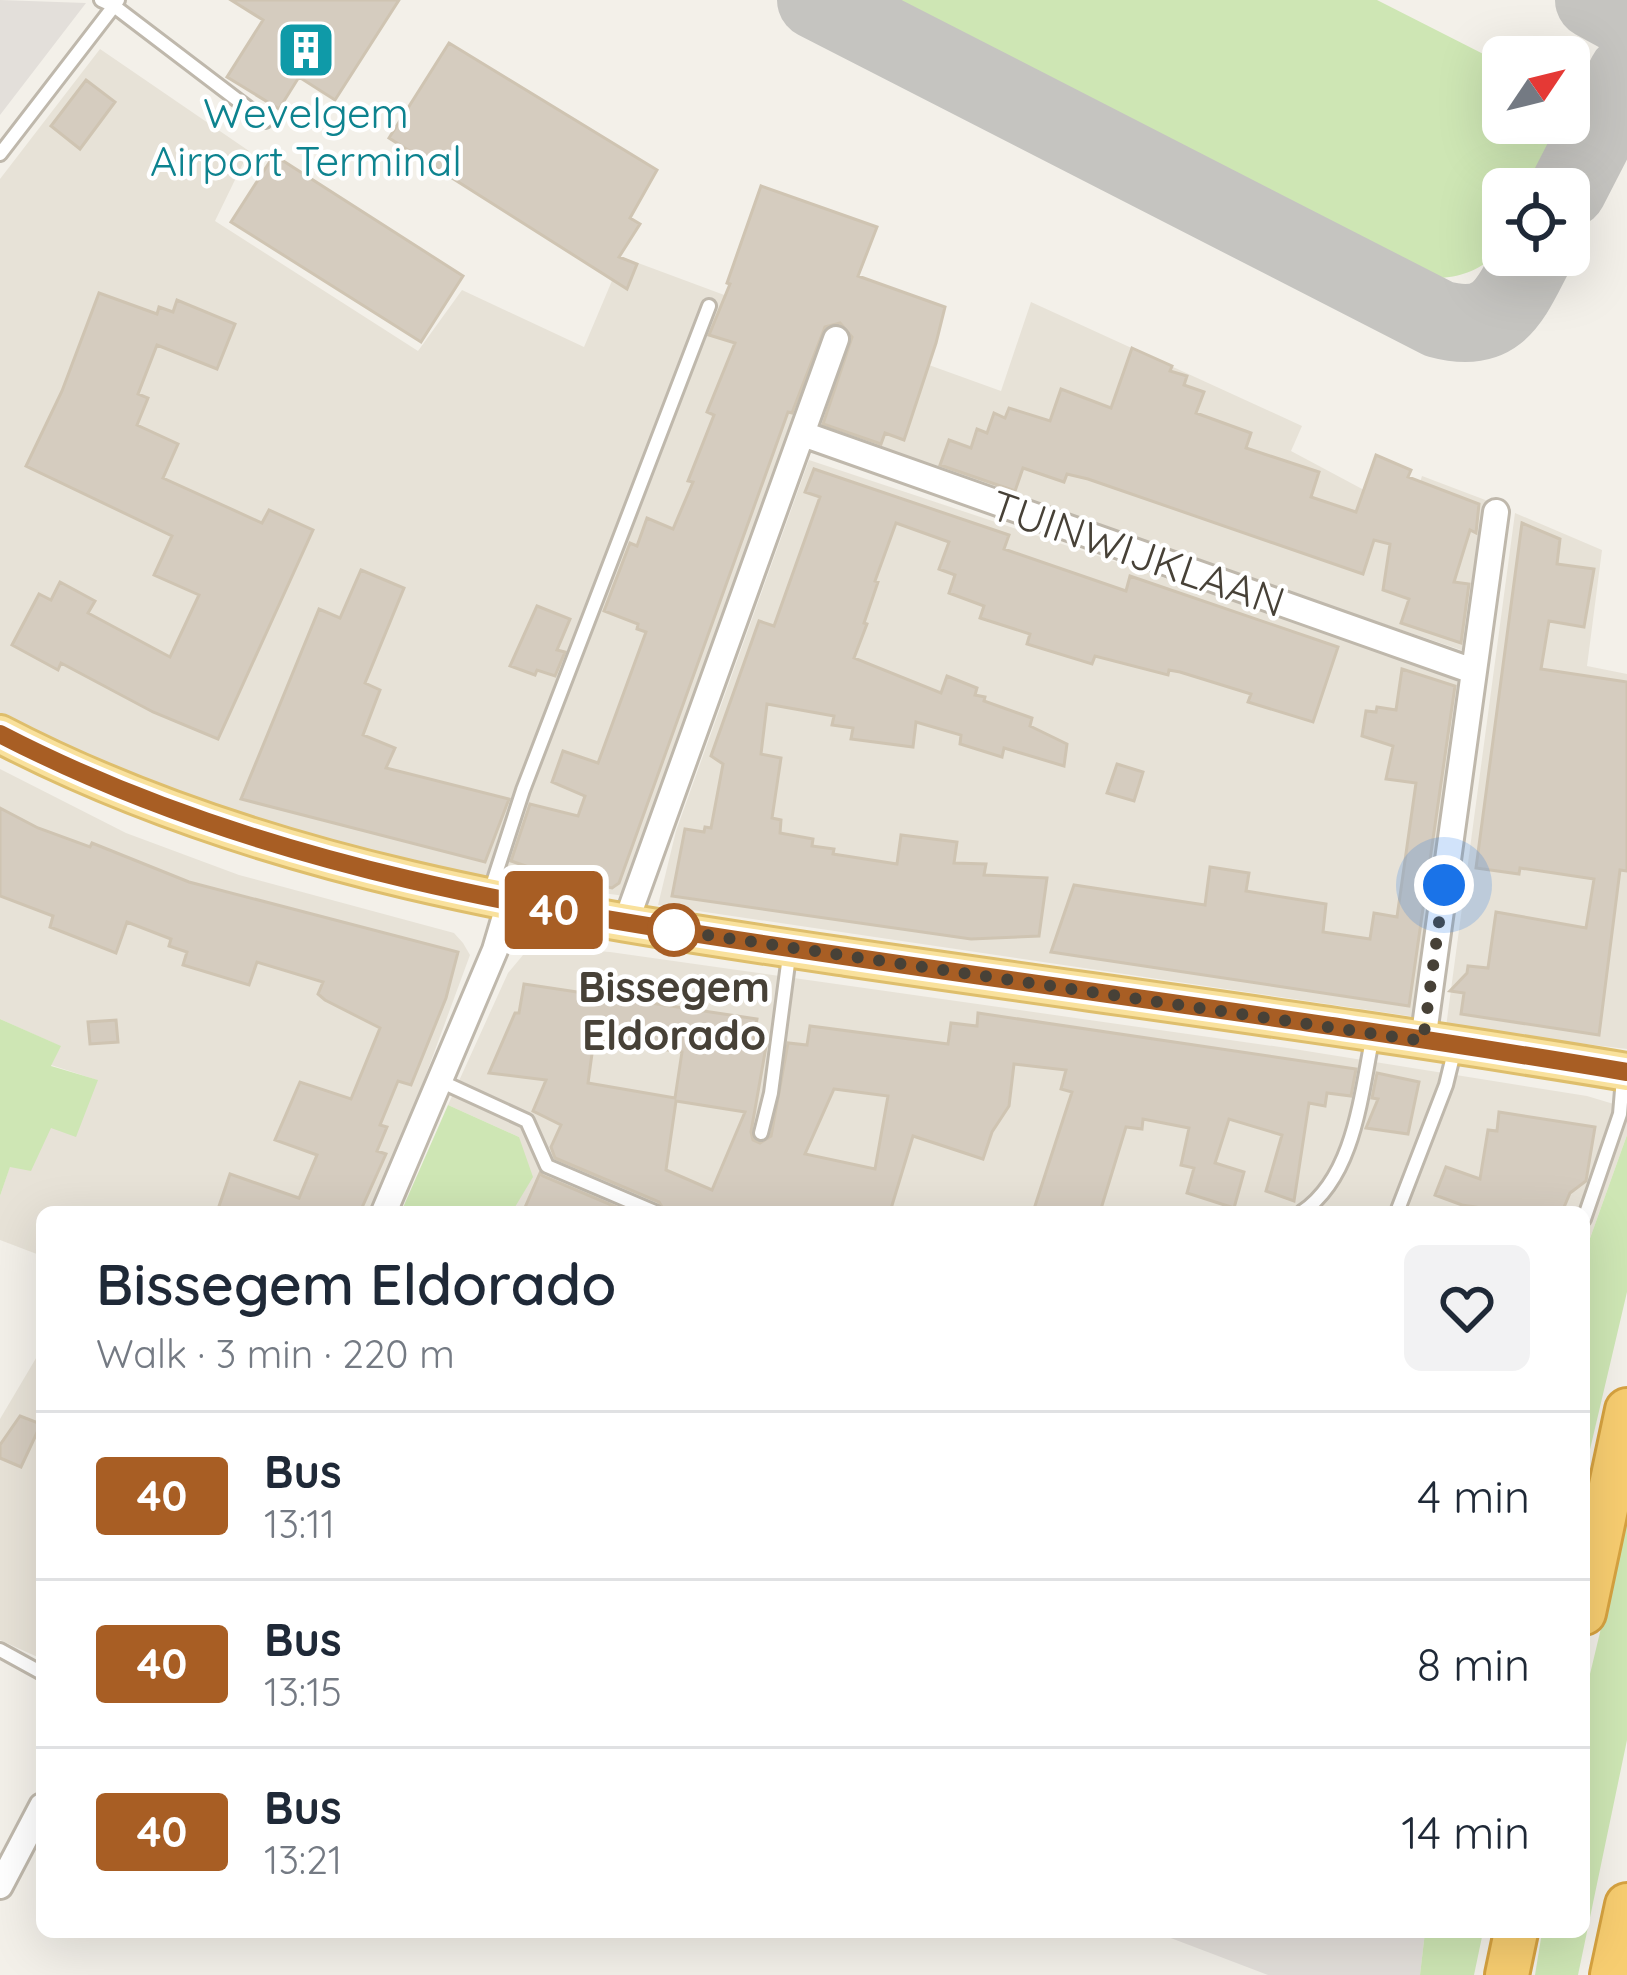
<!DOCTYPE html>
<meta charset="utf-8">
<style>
body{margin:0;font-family:Quicksand,sans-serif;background:#f2f2f3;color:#1f2937;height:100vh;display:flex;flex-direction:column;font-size:45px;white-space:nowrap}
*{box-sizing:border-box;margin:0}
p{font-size:39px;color:#747a83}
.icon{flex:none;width:66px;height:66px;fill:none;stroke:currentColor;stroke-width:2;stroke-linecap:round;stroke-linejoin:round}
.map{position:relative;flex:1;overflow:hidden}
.drawer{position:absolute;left:36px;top:1206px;width:1554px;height:732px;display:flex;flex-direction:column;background:#fff;border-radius:18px;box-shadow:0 12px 48px #0002}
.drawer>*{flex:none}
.badge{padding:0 24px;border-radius:9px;font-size:42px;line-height:78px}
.needle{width:78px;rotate:55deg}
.fabs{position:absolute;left:1482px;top:36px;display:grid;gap:24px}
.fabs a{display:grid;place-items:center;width:108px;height:108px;border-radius:18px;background:#fff;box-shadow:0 12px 48px #0002;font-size:60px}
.you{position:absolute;width:60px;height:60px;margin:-30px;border:9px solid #fff;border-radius:50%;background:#1a73e8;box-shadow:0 0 0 18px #1a73e833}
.map>.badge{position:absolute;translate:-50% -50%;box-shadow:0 0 0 6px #fff}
.round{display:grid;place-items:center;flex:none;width:126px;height:126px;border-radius:18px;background:#f2f2f3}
.head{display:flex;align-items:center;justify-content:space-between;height:204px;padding:0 60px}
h1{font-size:57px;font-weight:600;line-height:90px}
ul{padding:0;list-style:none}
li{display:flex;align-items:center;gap:36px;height:168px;padding:0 60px;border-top:3px solid #e0e1e3}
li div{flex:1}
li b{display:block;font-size:45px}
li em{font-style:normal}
li .badge{min-width:132px;font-weight:700;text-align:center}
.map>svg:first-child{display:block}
.residential{fill:#e7e2d7}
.industrial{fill:#e3dfda}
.green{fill:#cee6b4}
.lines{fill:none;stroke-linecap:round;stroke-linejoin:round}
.taxiway{stroke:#c5c4c0;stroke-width:78}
.building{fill:#d5ccbf;stroke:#cfc4b2;stroke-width:3;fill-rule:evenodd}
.lane-casing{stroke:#bfb8ac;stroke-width:18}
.street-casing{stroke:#bfb8ac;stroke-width:30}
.primary-casing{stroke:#debe6c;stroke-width:42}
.highway-casing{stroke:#d6a240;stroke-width:48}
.lane{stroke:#fff;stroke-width:12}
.street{stroke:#fff;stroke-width:24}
.primary{stroke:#f9e19c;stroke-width:36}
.highway{stroke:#f7cd70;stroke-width:42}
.line-casing{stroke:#fff;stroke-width:27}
.line{stroke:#a85e24;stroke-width:18}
.walk{stroke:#474137;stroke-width:12;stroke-dasharray:0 21.6}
.stop-dot{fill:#fff;stroke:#a85e24;stroke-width:6}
.labels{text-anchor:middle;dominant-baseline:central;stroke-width:9;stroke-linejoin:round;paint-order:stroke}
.culture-label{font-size:42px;fill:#0d838f;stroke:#fff}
.street-label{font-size:42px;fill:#474137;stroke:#fff}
.stop-label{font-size:42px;font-weight:bold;fill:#474137;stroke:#fff}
</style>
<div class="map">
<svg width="1627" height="1975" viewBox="0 0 1627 1975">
<rect width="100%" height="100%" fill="#f3f0e9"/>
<path class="residential" d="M100,49l149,102 -34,70 203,130 44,-61 122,57 38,-90 202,75 -199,564 -207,-28 -212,-61 -206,-92v-536z
M1031,302l271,124 -11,25 73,39 48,18 10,-32 66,25 -21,151 -651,-220 38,-94 147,53z
M809,460l656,218 -49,339 -758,-112 18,-74z
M1515,513l87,37 -15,116 40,8v375l-181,-22z
M0,769l126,64 113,42 215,58 9,10 7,12 -60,163 -41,94h-327v44l-42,-16v-44l10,-30 87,-86 -46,-15 9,-19 -60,-27z
M544,947l66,5 684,97 293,47 40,12v27l-43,120v-43h-1061l-8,-4 4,-71 -71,-32 60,-132 15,-18z
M42,1348v311l-42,-19v-221z"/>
<path class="industrial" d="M0,0l86,3 -86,112z
M1155,1932h270l-5,43h-152z"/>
<path class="green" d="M869,0h508l126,64v59h59v11l-28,55h-31v59c-25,26 -51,33 -86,29z
M0,1019l61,27 -10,20 47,14 -22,57 -25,-9 -20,43 -21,-4 -10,29z
M448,1105l71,32 14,40 -18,30 8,5h-122z
M1627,1135v157l-43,183v-220z
M1627,1520v220l-49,235h-43l7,-43h42v-233z
M1425,1932h58l-9,43h-54z"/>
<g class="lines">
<path class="taxiway" d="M816,0l623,319c59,16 71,-18 95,-64
M1594,0l33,18
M1568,189l59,-115"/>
</g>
<path class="building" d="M231,0h168l-64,100 -36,-23 -20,32 -52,-32 36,-57z
M449,43l208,127 -27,48 10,6 -21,33 18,7 -10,25 -238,-151z
M86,80l29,22 -35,47 -29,-23z
M274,155l189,121 -42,66 -190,-120z
M761,186l116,41 -19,49 87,31 -9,36 -32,97 -19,-7 -4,11 -58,-20 29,-87 -12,-14 -15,4 -33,86 -4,-1 -169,471 -7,5 -51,-10 -50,-17 19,-57 48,12 7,-20 -33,-14 11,-31 35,12 48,-131 -9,-3 1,-5 -34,-13 26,-68 7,3 10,-28 26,11 20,-47 -5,-1 26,-66 -7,-3 28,-69 -26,-8 21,-51 -3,-1z
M99,293l58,21 2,-7 14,5 4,-12 58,24 -18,45 -60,-24 -19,49 10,4 -11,27 41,19 -15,34 99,45 7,-13 44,20 -95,209 -65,-27 -92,-49 -3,7 -46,-25 27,-51 12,6 9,-18 35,19 -7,12 82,44 29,-62 -45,-20 18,-39 -146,-70 36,-75z
M1132,348l40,18 -2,5 17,5 -3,9 20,7 -8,21 55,20 -5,15 73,24 -8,25 45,15 20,-57 35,15 -3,7 71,27 -3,29 -6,-3 -16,52 15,2 -8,59 -60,-20 8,-24 -26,-9 7,-46 -16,-4 -11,34 -275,-95 -21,-5 -3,8 -41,-14 -8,23 -75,-26 9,-25 22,8 6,-19 10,4 7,-20 11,5 4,-10 41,13 11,-32 50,19z
M814,469l195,66 -5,14 122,42 4,-15 208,71 -25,75 -65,-20 3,-8 -71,-22 -11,-2 -1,5 -73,-19 -3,8 -65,-20 3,-10 -50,-16 4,-12 -35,-13 6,-18 -16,-6 10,-27 -53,-19 -21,58 3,1 -14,41 3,1 -13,34 87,35 6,-17 30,12 -2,7 10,2 -1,4 48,17 -2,8 37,18 -3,22 -60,-18 -2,9 -42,-13 1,-9 -45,-13 -3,25 -62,-8 2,-11 -21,-3 2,-9 -67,-12 -6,50 20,4 -9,60 9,2 -1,13 33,6 -1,7 22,3 -1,5 64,10 4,-29 56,7 -3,21 32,1 -2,11 63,3 -8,58 -68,3 -299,-43 13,-67 19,3 1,-5 6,1 12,-64 -12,-8 48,-135 15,5 46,-129 -15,-5z
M1522,523l38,16 -3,25 37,5 -10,58 -35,-6 -8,48 86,13v189l-7,-1 -21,165 -138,-21 3,-21 -14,-2 17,-18 1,-7 20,2 8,-56 90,16 8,-49 -74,-11 -1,6 -43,-6z
M361,570l43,18 -39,95 15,7 -17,45 32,13 -9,20 123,31 -24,63 -244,-63 78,-190 21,9z
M537,606l33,13 -13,31 8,2 -10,24 -18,-6 -2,5 -25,-9z
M1402,669l53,17 -46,320 -358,-54 23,-67 131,20 5,-38 39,6 -3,18 80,13 -3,28 47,7 4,-26 23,4 19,-134 -30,-4 7,-33 -31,-10 4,-25 10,1 1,-5 19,3z
M1117,764l26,8 -9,29 -27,-8z
M0,808l38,20 52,19 2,-4 97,39 269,70 -12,46 -35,87 -13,-4 -18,44 7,2 -10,24 9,3 -26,58h-143l13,-38 69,24 18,-43 -42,-15 25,-58 51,17 29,-71 -55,-28 -7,-6 5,-12 -66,-20 -8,23 -66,-20 4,-13 -18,-6 2,-7 -44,-17 -11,31 -66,-26 3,-11 -53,-20z
M524,984l233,35 -3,21 13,1 -16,91 2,8 7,3 11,-7 17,-93 19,2 3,-19 138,18 3,-21 26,3 1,-13 378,56 -5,27 -24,-3 -2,13 -16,-3 -15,98 -28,-10 16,-56 -53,-16 -14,44 29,9 -10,36 -47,-15 7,-25 -13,-3 8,-37 -46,-9 -1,10 -16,-2 -26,85h-67l39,-120 -11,-3 5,-19 -52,-6 -5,42 -17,26 -9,27 -70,-23 -23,76h-225l-6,-10 -104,-44 -4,-11 10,-22 -28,-14 13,-31 -57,-7 26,-60h4zM594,1039l88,13 -7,46 -87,-15zM834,1089l54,7 -13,73 -70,-15zM676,1101l69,11 -33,78 -46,-20z
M116,1020l2,22 -28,2 -2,-22z
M1377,1073l42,9 -11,52 -42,-6 12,-29 -6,-1z
M1499,1112l96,15 -9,54 -16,12 -8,19h-54l-46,-7 -27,-10 11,-28 34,12 8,-49 9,1z
M540,1173l3,3 85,36h-105z
M20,1416l21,8 -20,43 -21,-9v-13z"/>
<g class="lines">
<g class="lane-casing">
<path id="lane" d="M118,0l-4,6 151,115
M0,154l114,-148 -13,-6
M489,895l34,-105 186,-484
M440,1081l87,40 20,45 108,46
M761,1133l10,-40 18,-137
M1302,1212c53,-36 59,-119 71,-177
M1397,1212l49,-127 9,-37
M1584,1219l36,-105 3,-36
M0,1650l42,23"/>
</g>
<g class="street-casing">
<path id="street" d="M803,434l670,237
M626,922l210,-583
M1423,1041l73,-529
M384,1212l111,-262 14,-47
M0,1886l42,-80"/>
</g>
<g class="primary-casing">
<path id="primary" d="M0,734c263,137 557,180 846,223 260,38 522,72 781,115"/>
</g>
<g class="highway-casing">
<path id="highway" d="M1584,1613l43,-203
M1507,1975l9,-43
M1612,1975l15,-70"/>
</g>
<use href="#lane" class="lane"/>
<use href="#street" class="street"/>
<use href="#primary" class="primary"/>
<use href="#highway" class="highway"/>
</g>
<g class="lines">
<g class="line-casing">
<path id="line" d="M0,734c260,135 550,179 837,221 263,39 528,73 790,117"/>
</g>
<use href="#line" class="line"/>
<path class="walk" d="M674,930l-15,-2 764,113 21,-156"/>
</g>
<defs>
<g id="building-square" transform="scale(3)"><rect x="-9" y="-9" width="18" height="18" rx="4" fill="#0f9aa8" stroke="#fff"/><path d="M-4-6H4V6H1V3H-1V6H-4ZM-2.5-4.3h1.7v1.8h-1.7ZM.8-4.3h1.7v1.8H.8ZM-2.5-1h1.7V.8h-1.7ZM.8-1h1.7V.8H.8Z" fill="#fff"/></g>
</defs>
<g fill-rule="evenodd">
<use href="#building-square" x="306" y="50"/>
</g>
<circle class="stop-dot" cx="674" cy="930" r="24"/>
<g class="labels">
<g class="culture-label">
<text x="306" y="112">Wevelgem<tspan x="306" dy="48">Airport Terminal</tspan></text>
</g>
<g class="street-label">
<text transform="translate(1138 553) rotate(19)">TUINWIJKLAAN</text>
</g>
<g class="stop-label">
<text x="674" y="986">Bissegem<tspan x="674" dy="48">Eldorado</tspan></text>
</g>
</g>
</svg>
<div class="fabs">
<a><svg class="needle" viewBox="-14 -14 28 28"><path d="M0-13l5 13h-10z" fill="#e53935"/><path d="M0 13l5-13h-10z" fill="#747a83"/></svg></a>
<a><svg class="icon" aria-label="locate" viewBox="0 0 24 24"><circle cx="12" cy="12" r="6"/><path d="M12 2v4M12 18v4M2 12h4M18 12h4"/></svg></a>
</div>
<div class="you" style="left:1444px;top:885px"></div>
<b class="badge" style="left:554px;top:910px;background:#a85e24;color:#fff">40</b>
<section class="drawer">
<div class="head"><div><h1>Bissegem Eldorado</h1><p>Walk · 3 min · 220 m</p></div><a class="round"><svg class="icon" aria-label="heart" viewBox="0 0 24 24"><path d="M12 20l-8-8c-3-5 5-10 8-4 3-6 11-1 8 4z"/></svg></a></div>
<ul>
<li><span class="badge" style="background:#a85e24;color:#fff">40</span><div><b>Bus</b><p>13:11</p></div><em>4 min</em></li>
<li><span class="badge" style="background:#a85e24;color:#fff">40</span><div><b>Bus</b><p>13:15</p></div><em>8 min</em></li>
<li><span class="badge" style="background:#a85e24;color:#fff">40</span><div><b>Bus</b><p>13:21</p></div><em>14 min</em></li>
</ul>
</section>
</div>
